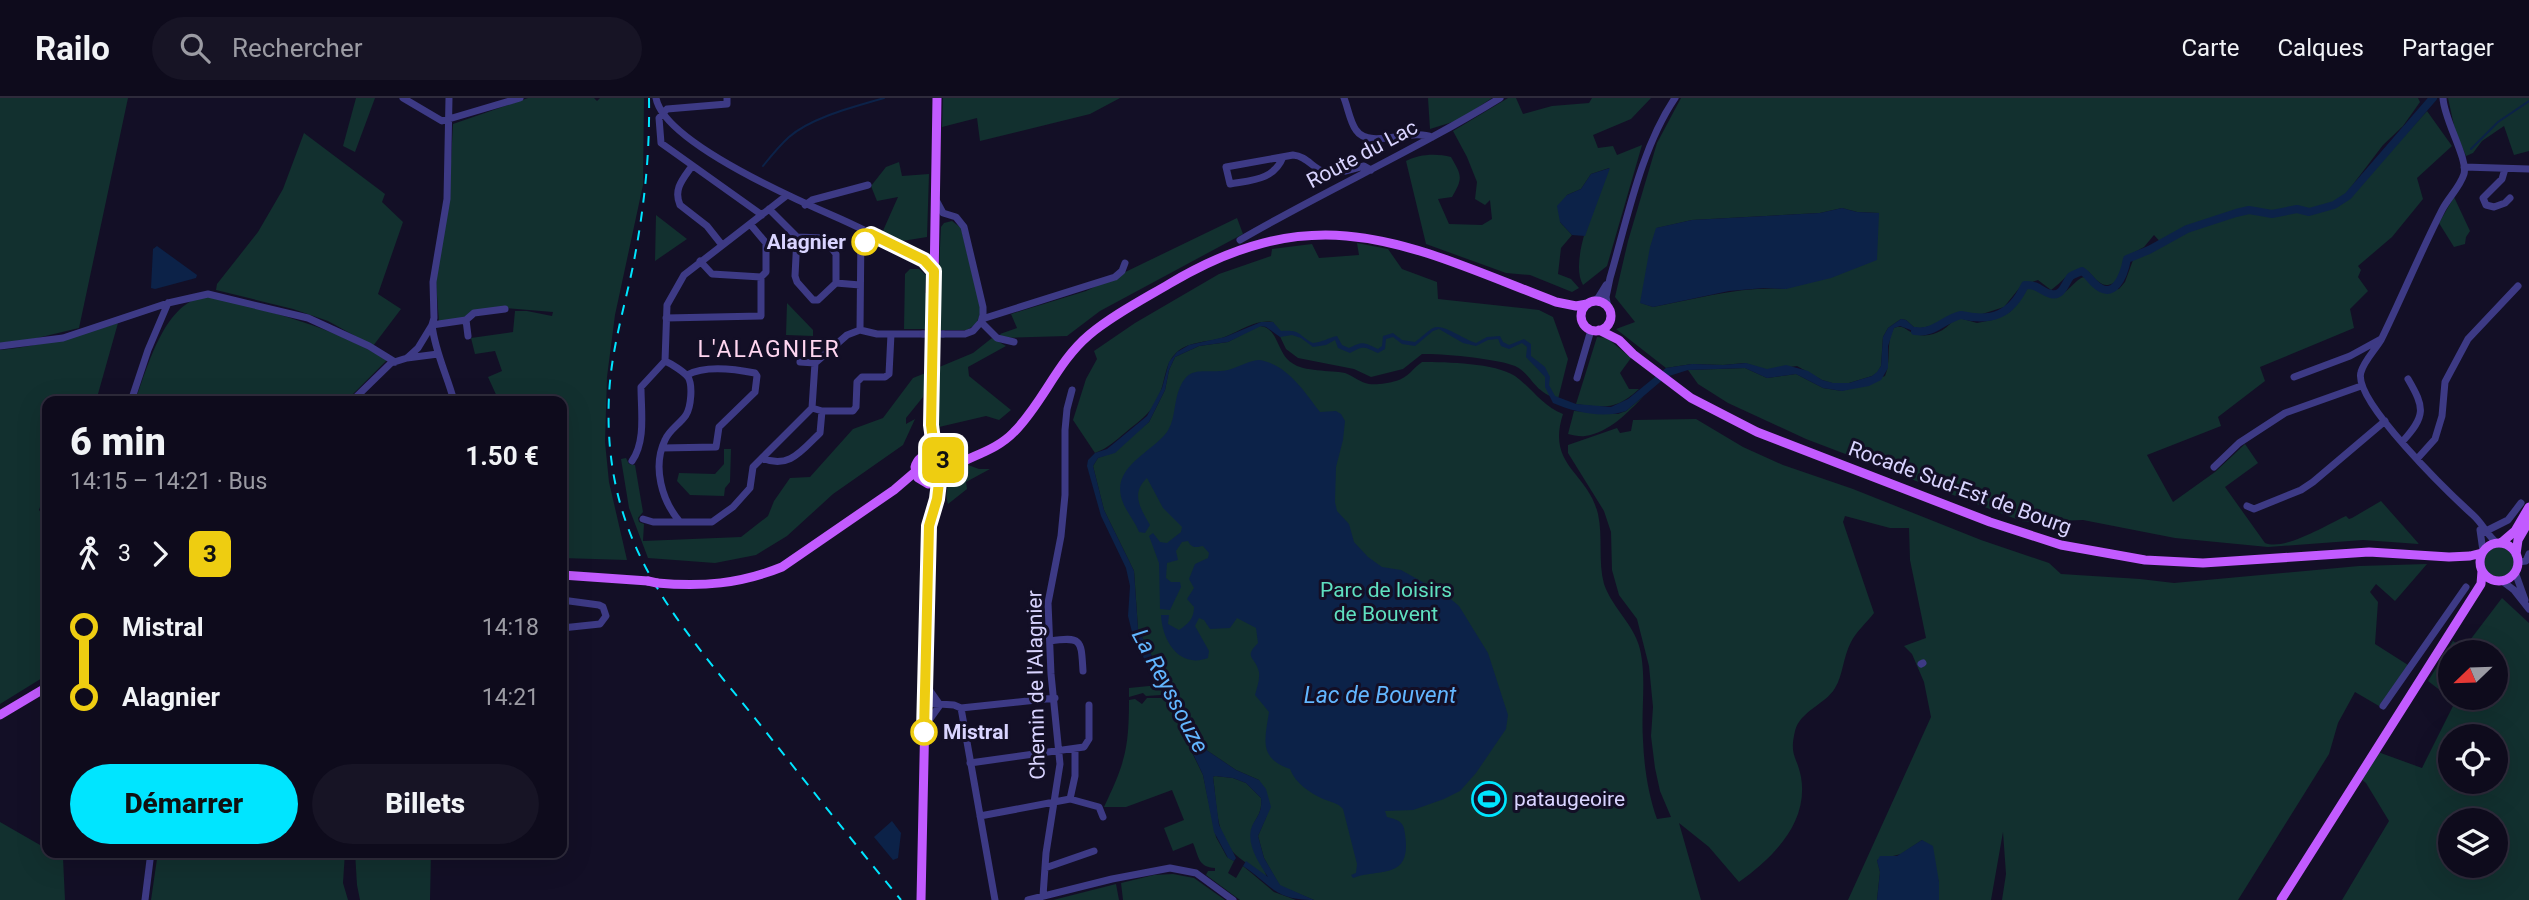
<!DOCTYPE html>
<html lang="fr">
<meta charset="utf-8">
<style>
body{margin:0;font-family:Roboto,sans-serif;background:#171425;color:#f1f3f6;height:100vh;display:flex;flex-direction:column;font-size:26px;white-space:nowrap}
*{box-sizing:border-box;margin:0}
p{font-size:23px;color:#9b9ba3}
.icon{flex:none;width:38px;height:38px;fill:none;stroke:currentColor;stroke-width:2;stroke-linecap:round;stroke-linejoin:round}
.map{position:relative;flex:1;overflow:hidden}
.sheet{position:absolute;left:42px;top:298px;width:525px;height:462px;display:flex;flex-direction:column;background:#0e0b1c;border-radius:14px;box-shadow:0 7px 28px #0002,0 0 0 2px #2e2b3b}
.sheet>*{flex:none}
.badge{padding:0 14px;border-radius:10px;font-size:24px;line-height:46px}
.needle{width:46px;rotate:247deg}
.controls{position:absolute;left:2438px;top:542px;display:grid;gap:14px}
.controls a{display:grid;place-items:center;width:70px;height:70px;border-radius:50%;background:#0e0b1c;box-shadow:0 7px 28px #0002,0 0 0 2px #2e2b3b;font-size:35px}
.map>.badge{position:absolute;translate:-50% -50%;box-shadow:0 0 0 4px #fff}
.legs{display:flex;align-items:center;gap:10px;height:77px;padding:0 28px;font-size:23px}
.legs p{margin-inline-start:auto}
.headline{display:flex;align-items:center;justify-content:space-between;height:119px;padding:0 28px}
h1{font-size:38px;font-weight:800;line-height:52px}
.button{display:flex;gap:14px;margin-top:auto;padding:14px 28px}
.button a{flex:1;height:80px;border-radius:42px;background:#00e5ff;color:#111;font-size:28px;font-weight:800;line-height:80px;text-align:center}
.button a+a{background:#171425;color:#f1f3f6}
ul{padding:0 28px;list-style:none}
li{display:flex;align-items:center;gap:24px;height:70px;font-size:26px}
li i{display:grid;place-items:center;width:10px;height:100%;margin:0 9px;background:currentColor}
li i::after{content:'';width:18px;height:18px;margin:-9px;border:5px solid;border-radius:50%;background:#0e0b1c}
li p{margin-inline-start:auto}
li:first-child i{background:linear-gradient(#0000 50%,currentColor 0)}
li:last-child i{background:linear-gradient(currentColor 50%,#0000 0)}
header{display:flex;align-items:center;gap:42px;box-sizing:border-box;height:98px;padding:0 35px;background:#0e0b1c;border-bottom:2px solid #2e2b3b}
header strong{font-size:33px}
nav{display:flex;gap:38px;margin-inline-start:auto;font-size:24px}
.search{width:490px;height:63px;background:#171425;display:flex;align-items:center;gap:18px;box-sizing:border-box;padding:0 24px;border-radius:38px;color:#9b9ba3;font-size:26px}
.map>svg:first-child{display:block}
.green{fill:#12302f;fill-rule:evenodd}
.water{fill:#0c2248}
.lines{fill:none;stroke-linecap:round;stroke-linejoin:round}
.stream{stroke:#0c2248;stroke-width:2}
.river{stroke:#0c2248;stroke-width:8}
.minor{stroke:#3d3a85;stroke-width:7}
.major{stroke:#c25bff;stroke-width:9}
.rail{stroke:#00e5ff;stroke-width:2;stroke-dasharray:10 9;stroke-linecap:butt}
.minor-bridge{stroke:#3d3a85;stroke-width:7}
.major-bridge{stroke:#c25bff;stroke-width:9}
.line-1-casing{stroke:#fff;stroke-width:16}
.line-1{stroke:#eecd11;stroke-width:10}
.stop-1-dot{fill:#fff;stroke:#eecd11;stroke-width:3.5}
.labels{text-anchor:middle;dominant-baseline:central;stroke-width:6;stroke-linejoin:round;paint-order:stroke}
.street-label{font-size:21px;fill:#d9d4ff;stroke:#130f26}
.stop-label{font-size:21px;font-weight:bold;fill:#d9d4ff;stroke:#130f26;text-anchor:end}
.park-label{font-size:21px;fill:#5fe0c0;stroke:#130f26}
.poi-label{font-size:21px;fill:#d9d4ff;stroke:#130f26;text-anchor:start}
.neighbourhood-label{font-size:23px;letter-spacing:2px;fill:#ffd6f0;stroke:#130f26}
.water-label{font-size:23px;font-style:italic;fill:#62b6ff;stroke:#130f26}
</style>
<header>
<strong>Railo</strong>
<div class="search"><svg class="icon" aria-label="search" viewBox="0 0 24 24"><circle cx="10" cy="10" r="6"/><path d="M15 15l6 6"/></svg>Rechercher</div>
<nav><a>Carte</a><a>Calques</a><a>Partager</a></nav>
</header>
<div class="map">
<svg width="2529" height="802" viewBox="0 0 2529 802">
<rect width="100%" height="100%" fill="#130f26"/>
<path class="green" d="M0,0h128l-49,230 -46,11 -33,4z
M356,0h19l-20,54 -12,-6z
M528,0h66l3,3 3,-3h44l-1,87 -28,130 -8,62 -2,65 4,40 18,78 -65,-2v-30l7,-1 -7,-6v-120h-63l-11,-24 14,-6 -7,-20 -20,3 -4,-16 42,-6 2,-21h12l25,5 1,-4 -48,-4 -42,11 -24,3 -3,-40 13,-83 4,-75z
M943,0h177l-30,16 -110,27 -3,-23 -35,9z
M1428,0h64l-33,22 -29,9z
M1508,0h8l7,16 29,-8 37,-3 3,-5h59l-20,21 -38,16 5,13 15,-2 4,9 25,-10 -35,121 -24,19c-15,-26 16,-89 26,-117l-18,6 -10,15 -14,6 -7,27 12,13 -11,13 -3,26 13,5 8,9 -7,4 -42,-17 -24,-2 -80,-29 -20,-83c13,-7 30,-8 45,-4 11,19 12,21 1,40l-14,2 11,25 33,1 10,-6 -2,-19 -5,5 -10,-6 2,-17 -10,-25 -14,-26z
M1681,0h737l2,4 -17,24 -20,19 -35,46 3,4 76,-84 25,35 -35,32 6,21 -31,38 -34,29 3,4 -3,7 10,14 -18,18 4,19 -94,39 5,14 -47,36 3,9 -74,29 26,47 42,-30 30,-28 13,19 -33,24 40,56c20,8 61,-18 81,-27l3,3 3,-1 29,-17 38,43 -56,-4 -95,7 -93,-9 -92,-18 -59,2 -218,-83 -78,-36 -30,-19 -10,-14 57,-2 22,10 29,-4 27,14 19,3 43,-15c7,-16 0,-32 9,-48 10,-4 12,3 21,6 16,5 32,-4 41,-17l21,6 15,-3 18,-8 18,-24 5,-1c7,2 13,10 21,10 13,0 25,-25 34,-19 5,3 7,10 12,13l19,-2 6,-7 8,-22 30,-15 -9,-10 -10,12 -20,11 -3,20c-16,13 -21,6 -32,-6 -19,-6 -24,9 -38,18l-13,-10 -17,6 -17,21 -31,10 -12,-5 -25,13 -20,4 -10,-9 -5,-1 -13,9 -5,9 -2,29 -4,7 -5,3 -23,7h-17l-10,-3 -25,-14 -30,4 -22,-7 -22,2 -31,-1 -26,4 -50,-39 19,-7 -20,-25 13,-56 29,-98zM1842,110l15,4 22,1 -93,76c-46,-3 -89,10 -133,18l-12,-4 16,-75 35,-8 128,-7z
M2448,0h81v53l-15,4 -10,-29 -22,15 -9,12 -7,3 -11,-26z
M304,35l81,61 -3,8 21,20 -25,72 23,15 -28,37 -45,-25 -35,-12 -77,-19 1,-6 41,-52 25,-43z
M899,64l3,14 27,-2 -2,63 -31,5 -14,-9 16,-36 -21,4 -6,-15 15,-19z
M2454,99l16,34 -4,6 -1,7 -11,3 -15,-24z
M656,117l31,24 -32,22z
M1237,120l6,16 -143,77 -33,25 -64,2 -3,-4 17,-6 -6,-14 75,-23z
M952,123l9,7 20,82 -2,7 -3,7 -9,6h-31l5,-103 3,-4z
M1357,145l31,6 14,20 35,13 1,17 101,11 14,7 15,42 -10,40c-26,-8 -25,-24 -43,-33 -15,-7 -76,-13 -93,-12l-19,15 -32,8 -17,-8 -56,-11 -12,-9 -13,-27c-17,-3 -31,8 -46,14 -16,7 -38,4 -51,17 -10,10 -10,21 -14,34 -8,25 -18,30 -36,45 -11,9 -18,16 -31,21l-22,-33 13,-41 11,-20 -3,-8 41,-28 84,-49 52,-18 1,-7 40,-5 7,14 40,-3z
M910,171h9l7,6 -1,18h3v36h-24l1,-55z
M207,198c64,16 122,29 180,64l-41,41h-211c13,-34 29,-100 72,-105z
M787,205l26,27v6l-27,-1z
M118,225l-22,78h-49v85l-8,24 8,10v155l-47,29v-354c41,-4 79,-15 118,-27z
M1258,228c21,0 18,27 34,37 12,9 38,7 53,10 8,3 16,10 24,11 8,1 20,-1 27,-3 12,-3 17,-13 26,-19 25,0 73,1 93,14 17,12 27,30 48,38 -17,52 25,58 35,100 5,22 0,48 6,70 9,26 32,41 37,70 5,28 0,57 2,86 1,26 5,54 14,79l14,-2 -11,-26 -5,-23 -4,-32 2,-29 -4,-41 -12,-47 -18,-24 -7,-25 -1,-38 -7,-21 -36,-58v-8l49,-17 3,5 11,-2 2,-11 63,-1 47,28 40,18 70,24 128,51 68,23 12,11 79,5 34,4 185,-17 68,-2 -32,37 -19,-17 -6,8 8,10 -3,42 33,21 -29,41 -24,-14 -17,31 -9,31 -91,146h-236l4,-26 -3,-42 -12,68h-52v-18l-17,-42 -21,14 -24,6 3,12 -3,28h-29l83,-183 -7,-35 -12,-28 -8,-8 22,-8 -16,-78 -1,-32h-19l-45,-12 -2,6 31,91c-7,9 -18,19 -23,29 -8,15 -8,33 -16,46 -9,16 -35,23 -40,43 -6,25 2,25 6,46 8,45 -28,81 -62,105l-30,-35 -30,-24 22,77h-387l-34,-14 -16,-28 -6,-22 9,-21 -8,-35 -23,-10 -40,-27 -58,-114 -4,-58 -30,-61 -11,-44 5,-8 11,-4 40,-32 16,-32 4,-20 6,-13 24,-11 29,-4z
M1597,239l10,1 24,20 -11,15 9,16h10c-23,21 -34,19 -63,15z
M992,240l14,8 -38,21 1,9 42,34 -12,10 -13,-4 -47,11 -2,-59 36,-15z
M928,274l-5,25 -17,21v6l9,-5 -12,26 -70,49 -46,42 -31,19 -41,8 -67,-5 -19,-50 -8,-49 5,-1 3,6 6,1 8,47 -5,6 1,4 5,2 -1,17 98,-4 27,-21 6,-15 16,-23 20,-1 43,-48 30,-11 30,-40z
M1644,298c-16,16 -35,37 -59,40 -5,1 -12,-1 -17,-2l6,-23 44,3 8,-3z
M724,351h7l-1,33 -5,6 -1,8 -34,-1 -13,-14 2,-8 36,1 9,-10z
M968,367l11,4h11l-24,13 1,7 -19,15c-6,-18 6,-29 20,-39z
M2483 464a16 16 0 1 1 32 0a16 16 0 1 1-32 0Z
M2502,500l27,25v277h-187l47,-79 -23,-38 -5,-4 17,-27 44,16 33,-66 -4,-4h45v-45h-46v45l-22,-17 25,-40 11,7zM2450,639h46v45h-46zM2450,723h46v45h-46z
M1159,587l44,90 13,62 11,20 7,4 -6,12 8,5 7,-12 31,26 22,8h-56l-34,-25 2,-4h7v-3c-17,-1 -16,-11 -22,-25l-20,8 -9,-23 20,-8 -12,-30 -46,17h-22c21,-44 25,-58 25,-107l6,-1 7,5 5,-6h15l-1,-3 -15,1 -3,-3 -14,4v-9z
M1215,678l18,2 13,5 15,15c2,20 -10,21 -10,38 0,15 13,29 16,42 -10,-8 -22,-15 -31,-23 -21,-19 -19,-52 -23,-78z
M0,724l47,27v3h7l9,6 2,42h-65z
M158,754h187l-2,31 5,17h-197z
M355,754h76l-1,48h-70l-3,-15z
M1173,776l21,4 31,22h-102l-2,-17 33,-8z
M1116,786l3,16h-66z"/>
<path class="water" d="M1610,70l-25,68 -13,-1 -12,-13 -3,-16 10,-11 14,-6 10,-15z
M1842,110l15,4 22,1 -2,47 -46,18 -45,11 -22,-1 -35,3 -76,16 -13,-4 10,-56 6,-19 36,-8 128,-7z
M157,148l40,29 -1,3 -41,11 -4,-1 2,-39z
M1901,221l5,1 10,9h7l1,6 -24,-9 -6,2 -6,18v22l-7,12 -12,6 -27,5 -19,-3 -27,-14 -29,4 -22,-10 -57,2 -22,7 -40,34c-23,8 -52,1 -73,-8l-8,-16v-10l-19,-20 1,-10 -5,-4 -13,6 -8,-3 -3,-7 -10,1 -12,6 -13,-3 -24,-14 -6,2 -18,15 -13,-2 -9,-7 -7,2 -1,10 -7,4c-14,-6 -14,-8 -28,0l-12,-5 -3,-8 -9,5 -13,2 -12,-9 -9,-3 -12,2 -14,-10 -5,-1 -33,16 -29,4 -24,11 -6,13 -4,20 -16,32 -34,31 -17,5 -5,8 11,44 30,61 4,58 58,114 40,27 23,10 7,9 5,18 -13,29 6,22 16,27 34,15c-40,0 -41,-14 -71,-34l3,-5 22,16c-9,-14 -24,-35 -15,-53 6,-10 9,-13 8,-26l-15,-15 -13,-5 -18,-2 -2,1 6,48 17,33 -2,3 -6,-3 -14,-26 -11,-57 -29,-62 -40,-73 -6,-24 2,-30 -4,-18 -25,-52 -14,-50 1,-6 7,-7 12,-4 40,-33 15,-28 7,-26 8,-10 12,-7 36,-8 36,-15h12l8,9c20,-2 18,5 32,12 10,-1 15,-5 24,-7l5,9 7,3c14,-7 14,-6 29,1l4,-3 1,-10 10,-3 9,7 13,2c6,-4 12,-11 18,-14 10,-5 31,12 43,15l11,-6 13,-1 3,6 6,3 15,-6 7,5v12l14,11 5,10 -1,8 6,11 21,8 35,3 17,-8 38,-31 26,-4 31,1 23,-2 21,6 19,-4 22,6 14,9 11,3h16l23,-7 5,-4 4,-6 2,-29 5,-9z
M1259,262c28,4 45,31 61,52l16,-1 5,3 4,7 -2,19 -7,27 -1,35 2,9 12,13 5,18 14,15 14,10 19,3 45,25 13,11 29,47 20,62 -2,14 -30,44 -16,18 -16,8 -31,11 -28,1 2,6c11,3 17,4 18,17 7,47 -25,34 -52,44l-2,-3 5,-2 1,-9 -14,-55c-5,-6 -12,-7 -20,-10 -13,-6 -28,-16 -33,-30 -32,-11 -25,-30 -21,-57l-14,-17c2,-8 5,-15 4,-23 -4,-16 -16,-14 -1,-29l-2,-15 -19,-10 -7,10 -20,1 -6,-9 -5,-2 -4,8 14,25 -1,7c-29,11 -46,-18 -47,-43h8l-1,9 11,6c9,-6 15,-11 15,-23l-7,-8 7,-11 -5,-9 6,-15 13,-6 1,-5 -6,-7c-7,1 -11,3 -15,-5l-6,1 -6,9 2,9 -11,3 -1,15 5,4h9l1,5 -11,23 -10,-1 -1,-46 -10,-27 4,-3 7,9 7,1 14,-11 1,-5 -19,-19 -16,-30c-17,16 -6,31 3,47l-5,8 -6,-1c-4,-11 -13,-20 -17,-32 -11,-33 29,-47 45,-68 7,-10 7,-24 10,-36 10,-35 25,-21 51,-26 11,-3 20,-9 31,-10z
M892,723l9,12 -3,25 -5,2 -19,-23z
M1922,742l11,6 6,36v18h-62l3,-28 -3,-11 3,-5h17z"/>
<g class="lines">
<path class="stream" d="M2471,51l27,-27 31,-21
M763,68c8,-10 16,-20 26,-29 23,-20 65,-30 95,-39"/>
<path class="river" d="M1915,233c20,3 28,-12 46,-16 31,7 50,0 64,-30 16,0 14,6 26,9 12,3 14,-12 20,-18 3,-2 7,-3 11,-5 6,4 7,7 12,12 20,20 30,-8 33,-24l22,-9 38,-21 49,-16 13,-3 23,4 25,-5 12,3 25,-7 14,-9 85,-98"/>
<path class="minor" d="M403,0l39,23 78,-23
M656,0c8,44 141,102 180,119 30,13 59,29 88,43l10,11
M727,0v6l-60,5 -8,9 2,25 101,72
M1344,0c4,10 6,24 12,32 13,20 55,-2 76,7
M2443,0c1,22 25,60 21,76 -4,13 -16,24 -22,36 -22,43 -40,87 -61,130 -6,10 -17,21 -20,32 -9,28 90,123 112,143 10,9 14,20 24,28
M1283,59c-9,23 -31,23 -53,27l-4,-17 67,-12c11,1 16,8 25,14 14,8 31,1 46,-3l7,4
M692,68c-9,13 -19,23 -12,39l27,21 15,19
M2464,69l65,2
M2505,71l-3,10 -19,19 3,7 8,2 11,-4 5,-5
M936,102l7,13 13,4 8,10 19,80v8l-2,7 -8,9 -8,3h-22
M805,107l7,-5 56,-15
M769,111l28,28 27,1 12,16v29
M861,131l-1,101 17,4h46
M797,139l-2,39 2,6 16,18h5l18,-17 24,2
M1240,142c86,-50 176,-90 260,-142
M700,163l12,13 49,3 5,-5v-29l-16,-19
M1591,204l7,-4 8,-13
M1608,210l-2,-11 4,-19c17,-58 31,-130 65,-180
M666,220l95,-2v-39
M982,221l133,-42 7,-6 3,-8
M466,222l8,-7 31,-4
M981,224l16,16 17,4
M432,227c3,27 15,50 22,76
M432,227l34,-5 2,16
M0,248l63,-8 105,-35 40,-9 100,24 61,28 26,16
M407,260l31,-4
M665,263c7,3 19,11 23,16 5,8 3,30 -2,38 -6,9 -17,15 -21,25 -13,27 -3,61 15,82h32l21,-15 17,-19 3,-21 59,-59 3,-45 32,-28 13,-5
M800,264l15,1
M2294,279l56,-21 31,-17
M1577,280l14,-48
M131,303l17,-51 20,-47
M352,303l39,-38 16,-5 11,-10 14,-23 2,-7 -1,-36 14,-83 2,-101
M812,310l10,3h31l3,-4 1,-25 5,-5h23l4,-3 2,-40
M2402,344c24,-26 23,-34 6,-63
M662,350l54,-1 3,-20 36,-35 2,-16 -2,-3c-20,-4 -50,-8 -68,2
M762,360c27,12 40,-8 58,-25l2,-22
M2417,361l18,-20 7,-23 3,-34 23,-43 50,-53
M632,363c14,-20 9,-50 9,-74l24,-26 2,-56 17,-30 102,-79
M2214,369l25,-24 46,-30 76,-27
M2247,408l7,3 47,-19 12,-8 72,-61
M643,421l10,3h27
M2480,432l3,21
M2482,435l26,-13 13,-17
M2518,464l8,-1 3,-7
M2515,474l10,28
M2502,483l12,9 15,19
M562,502l37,5 4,2 3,9 -6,8 -38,4
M1050,543c33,-5 31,0 33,30
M1921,566l2,-1
M925,605l29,2 7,3 94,-10
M2383,608l83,-119
M961,610l34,192
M925,628l15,-21 -14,-20
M970,665l114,-16 5,-8v-34
M1070,701l29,8 4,10
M980,718l90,-17 5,-23v-27
M1045,770l49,-17
M1043,798l3,-43 14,-89 -9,-90 -3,-71 13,-67 4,-41v-65l2,-21 5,-19
M145,802l6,-48
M1028,802l84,-21 58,-11 26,5 37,27"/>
<path class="major" d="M1581 218a15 15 0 1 1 30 0a15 15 0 1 1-30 0Z
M1599,232l20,10 14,14 58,44 66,34 233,90 71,23 84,15 58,3 166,-11 80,5 21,-1 12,-3
M925,356l6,-29 1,-19 5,-308
M946,373c22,-15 49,-19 68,-39 29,-29 43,-70 75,-97 24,-20 53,-35 80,-51 151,-90 239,-39 387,18l20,4 11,-2
M2480 464a19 19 0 1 1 38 0a19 19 0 1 1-38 0Z
M2501,445l14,-12 14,-24
M2516,456l2,-14 11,-19
M562,477l86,6
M657,485c45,4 83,1 125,-16l112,-77 21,-18
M0,617l47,-28
M921,802l8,-374c1,-10 6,-18 8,-27 2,-5 0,-13 2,-17 3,-6 8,-8 7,-15 -3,-20 -27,-16 -31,0l3,11 10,6 11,-2
M2281,802l200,-316 1,-13"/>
<path class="rail" d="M649,0c1,57 -5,112 -16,168 -9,43 -22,85 -24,130 -7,147 67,224 153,331 46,58 92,116 139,173"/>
<path class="minor-bridge" d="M923,236h20"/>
<path class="major-bridge" d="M648,483l9,2"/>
</g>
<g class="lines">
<g class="line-1-casing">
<path id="line-1" d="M865,144l6,-8 53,26 10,11 -3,154 4,29 9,8 2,9 -7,11 -2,17 -8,27 -5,206"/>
</g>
<use href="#line-1" class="line-1"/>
</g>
<defs>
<g id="stadium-ring" transform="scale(1.75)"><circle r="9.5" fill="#130f26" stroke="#00e5ff" stroke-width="1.5"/><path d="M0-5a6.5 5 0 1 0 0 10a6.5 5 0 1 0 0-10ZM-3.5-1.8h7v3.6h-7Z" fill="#00e5ff"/></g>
</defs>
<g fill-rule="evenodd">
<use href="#stadium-ring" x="1489" y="701"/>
</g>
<g class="stop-1-dot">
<circle cx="865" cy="144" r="12"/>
<circle cx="924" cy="634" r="12"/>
</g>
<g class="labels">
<g class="street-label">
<text transform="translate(1362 56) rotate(-28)">Route du Lac</text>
<text transform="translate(1960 390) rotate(20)">Rocade Sud-Est de Bourg</text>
<text transform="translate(1036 587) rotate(-91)">Chemin de l'Alagnier</text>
</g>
<g class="stop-label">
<text x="846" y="144">Alagnier</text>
<text x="943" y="634" text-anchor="start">Mistral</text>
</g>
<g class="park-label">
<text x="1386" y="492">Parc de loisirs<tspan x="1386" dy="24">de Bouvent</tspan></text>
</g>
<g class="poi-label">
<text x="1514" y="701">pataugeoire</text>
</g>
<g class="neighbourhood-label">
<text x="769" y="251">L'ALAGNIER</text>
</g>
<g class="water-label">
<text transform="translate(1170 593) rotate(62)">La Reyssouze</text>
<text x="1380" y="597">Lac de Bouvent</text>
</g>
</g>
</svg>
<div class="controls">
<a><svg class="needle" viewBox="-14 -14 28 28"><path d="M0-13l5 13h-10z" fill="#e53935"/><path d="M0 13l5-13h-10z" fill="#9b9ba3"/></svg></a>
<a><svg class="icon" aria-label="locate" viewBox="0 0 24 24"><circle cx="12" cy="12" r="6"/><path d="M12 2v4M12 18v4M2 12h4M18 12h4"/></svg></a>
<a><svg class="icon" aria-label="layers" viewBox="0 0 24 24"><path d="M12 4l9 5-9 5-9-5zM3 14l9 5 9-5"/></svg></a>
</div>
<b class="badge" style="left:943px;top:362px;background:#eecd11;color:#111">3</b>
<section class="sheet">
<div class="headline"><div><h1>6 min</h1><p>14:15 – 14:21 · Bus</p></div><b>1.50 €</b></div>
<div class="legs"><svg class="icon" aria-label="walk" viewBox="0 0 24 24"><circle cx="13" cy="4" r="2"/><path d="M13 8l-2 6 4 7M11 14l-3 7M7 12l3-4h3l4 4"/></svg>3<svg class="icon" aria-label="forward" viewBox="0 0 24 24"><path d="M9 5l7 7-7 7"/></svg><b class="badge" style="background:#eecd11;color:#111">3</b></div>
<ul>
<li><i style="color:#eecd11"></i><b>Mistral</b><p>14:18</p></li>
<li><i style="color:#eecd11"></i><b>Alagnier</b><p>14:21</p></li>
</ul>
<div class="button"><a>Démarrer</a><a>Billets</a></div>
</section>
</div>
